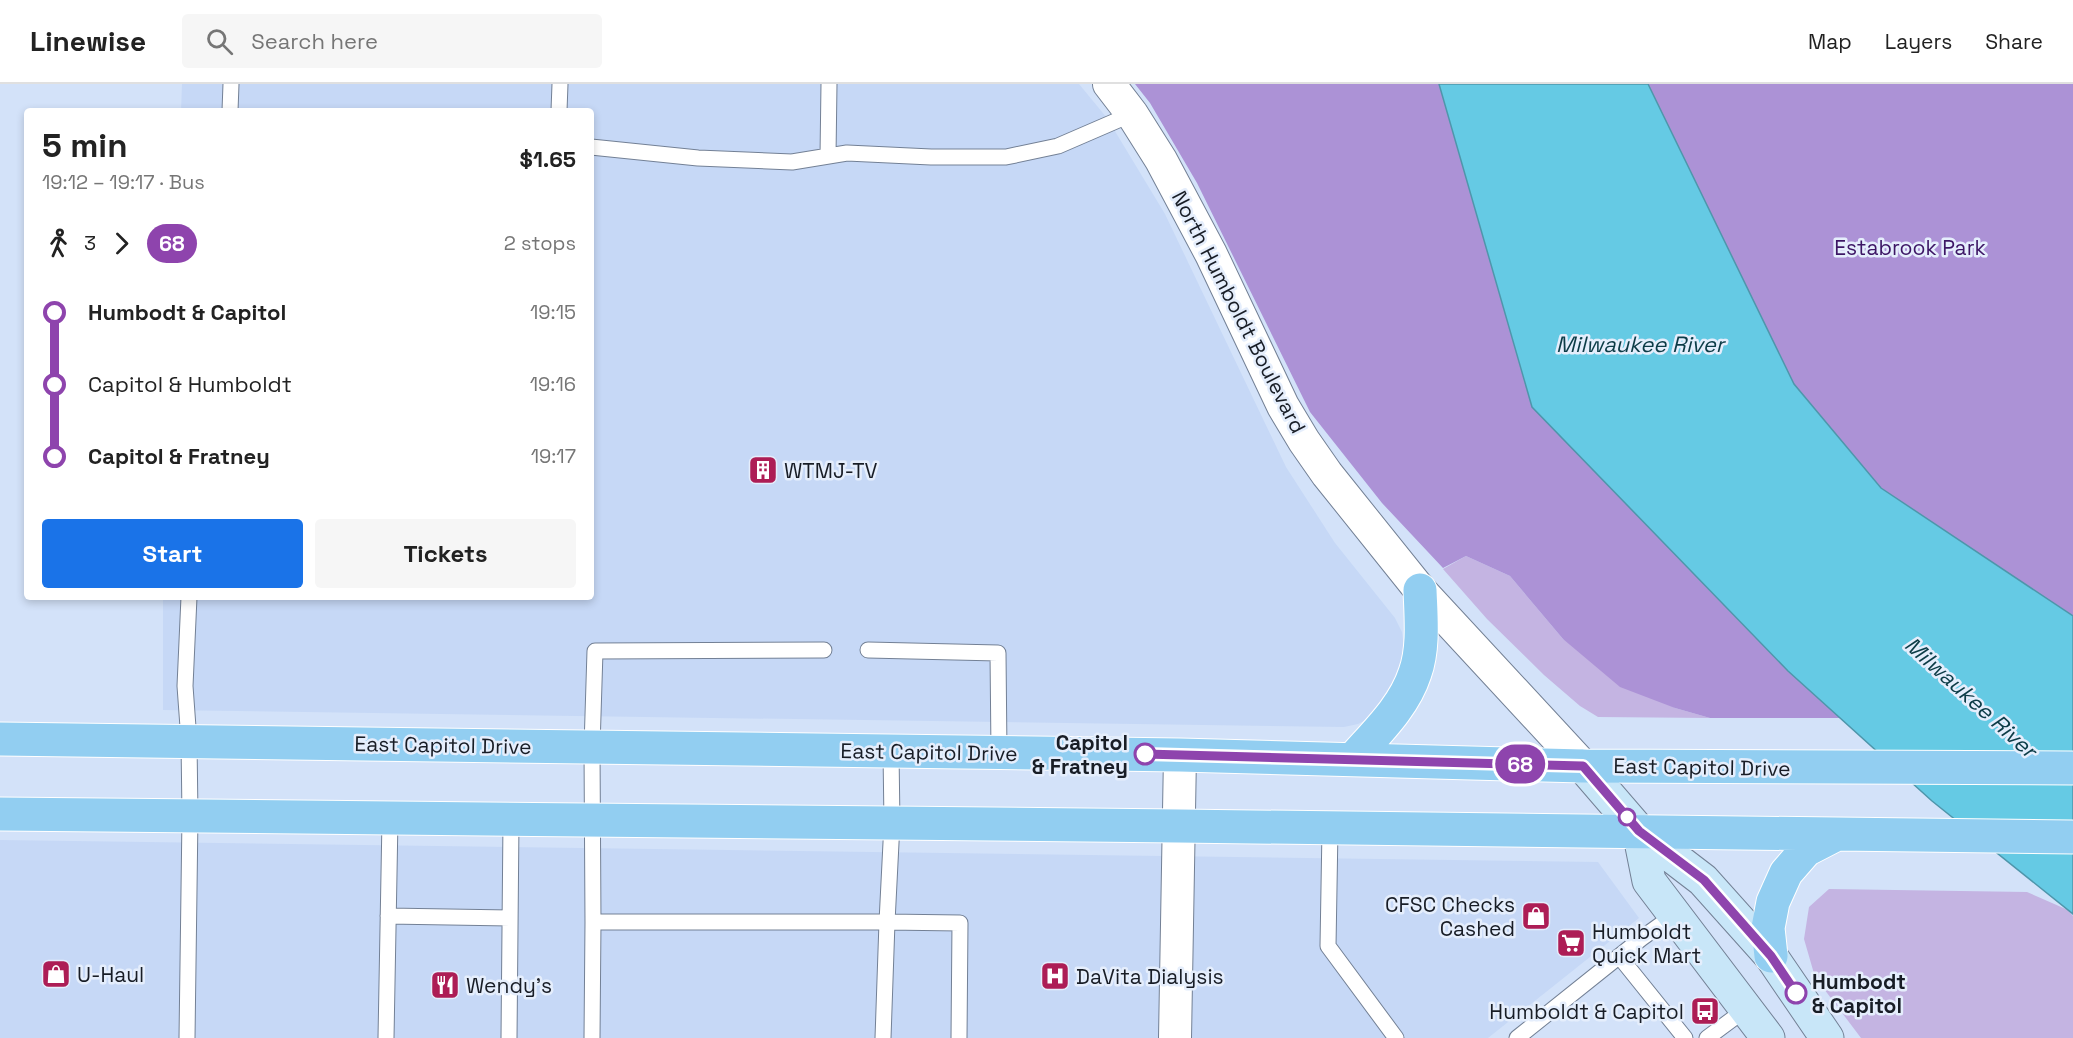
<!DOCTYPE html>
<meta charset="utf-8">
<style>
body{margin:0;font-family:"Space Grotesk",sans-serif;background:#f6f6f6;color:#222;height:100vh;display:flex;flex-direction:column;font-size:22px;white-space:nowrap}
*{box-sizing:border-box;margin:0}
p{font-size:20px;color:#767676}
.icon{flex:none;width:33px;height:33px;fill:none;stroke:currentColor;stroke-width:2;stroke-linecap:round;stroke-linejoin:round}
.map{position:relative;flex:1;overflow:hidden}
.side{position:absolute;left:24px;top:24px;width:570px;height:492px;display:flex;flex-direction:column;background:#fff;border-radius:6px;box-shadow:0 3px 9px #0003}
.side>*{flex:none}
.badge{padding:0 12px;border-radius:20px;font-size:21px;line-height:39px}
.map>.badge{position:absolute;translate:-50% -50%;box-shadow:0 0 0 3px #fff}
.legs{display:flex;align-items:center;gap:9px;height:66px;padding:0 18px;font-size:20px}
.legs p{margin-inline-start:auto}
.head{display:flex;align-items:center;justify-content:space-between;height:102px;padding:0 18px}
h1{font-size:33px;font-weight:800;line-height:45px}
.primary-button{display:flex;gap:12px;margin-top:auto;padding:12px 18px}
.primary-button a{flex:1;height:69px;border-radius:6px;background:#1a73e8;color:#fff;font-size:24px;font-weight:800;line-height:69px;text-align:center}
.primary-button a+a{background:#f6f6f6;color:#222}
ul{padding:0 18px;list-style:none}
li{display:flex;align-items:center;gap:21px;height:72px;font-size:22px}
li i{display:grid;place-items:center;width:9px;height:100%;margin:0 8px;background:currentColor}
li i::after{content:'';width:15px;height:15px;margin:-8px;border:4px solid;border-radius:50%;background:#fff}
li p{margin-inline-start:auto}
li:first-child i{background:linear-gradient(#0000 50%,currentColor 0)}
li:last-child i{background:linear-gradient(currentColor 50%,#0000 0)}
header{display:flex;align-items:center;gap:36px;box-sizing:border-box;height:84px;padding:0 30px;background:#fff;border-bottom:2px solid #e0e0e0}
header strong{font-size:28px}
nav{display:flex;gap:33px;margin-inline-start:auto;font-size:21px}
.search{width:420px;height:54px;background:#f6f6f6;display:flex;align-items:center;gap:15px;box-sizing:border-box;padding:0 21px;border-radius:6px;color:#767676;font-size:22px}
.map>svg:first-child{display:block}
.built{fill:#c6d8f6}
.green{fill:#c4b4e2}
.forest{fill:#ac92d6}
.water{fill:#65cae4;stroke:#4e96ab;stroke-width:1.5}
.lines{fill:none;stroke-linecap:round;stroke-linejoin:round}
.service-casing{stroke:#738095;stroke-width:17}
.minor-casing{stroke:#738095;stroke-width:34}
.secondary-casing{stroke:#738095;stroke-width:35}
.primary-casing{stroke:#fff;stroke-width:35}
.service{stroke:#fff;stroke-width:15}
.minor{stroke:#fff;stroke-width:32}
.secondary{stroke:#c8e6f8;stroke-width:33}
.primary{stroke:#92cef1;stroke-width:33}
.line-1-casing{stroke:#fff;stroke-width:14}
.line-1{stroke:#8e44ad;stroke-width:9}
.stop-1-dot{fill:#fff;stroke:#8e44ad;stroke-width:3}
.labels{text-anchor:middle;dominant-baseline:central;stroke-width:5;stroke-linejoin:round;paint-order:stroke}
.park-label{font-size:21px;fill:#3d1665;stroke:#e5eefc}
.street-label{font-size:21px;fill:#181d26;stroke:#e5eefc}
.poi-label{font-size:21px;fill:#181d26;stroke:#e5eefc;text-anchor:start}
.stop-label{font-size:21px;font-weight:bold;fill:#181d26;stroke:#e5eefc;text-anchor:end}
.water-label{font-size:22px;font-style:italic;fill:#0c3c47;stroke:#e5eefc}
</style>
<header>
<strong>Linewise</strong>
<div class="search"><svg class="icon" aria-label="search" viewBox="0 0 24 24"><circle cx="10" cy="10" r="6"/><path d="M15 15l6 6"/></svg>Search here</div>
<nav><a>Map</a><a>Layers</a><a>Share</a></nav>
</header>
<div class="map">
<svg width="2073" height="954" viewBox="0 0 2073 954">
<rect width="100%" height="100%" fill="#d3e2f9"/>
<path class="built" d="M182,0h897l28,34 58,96 121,253 49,76 60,75 7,14 3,23 -3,16 -29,45 -15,8 -14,3 -1181,-17v-113h428v-486h-410z
M0,756l1598,22 41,56 -151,120h-1488z"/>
<path class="green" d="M1466,472l44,20 53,63 112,69 35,10 -112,-1 -18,-11 -36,-31 -57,-56 -44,-50z
M1829,805l198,3 41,18 5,6v122h-212l-46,-61 -11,-38 5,-32z"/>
<path class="forest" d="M1135,0h304l93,323 256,264 52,47h-130l-35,-10 -55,-21 -57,-48 -53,-63 -44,-20 -23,12 -61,-65 -72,-91 -113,-229 -47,-80z
M1648,0h425v532l-192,-128 -87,-104z"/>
<path class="water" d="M1439,0h209l146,300 87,104 192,128v298l-141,-113 -144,-130 -256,-264z"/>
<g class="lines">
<g class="service-casing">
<path id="service" d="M230,27l1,-27
M559,27l1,-27
M591,63l107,11 94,4 55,-9 84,4h75l52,-11 74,-32
M828,72l1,-72
M824,566l-229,1 -3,96 1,175h294l-4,116
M868,566l130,3 1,100
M891,668l1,71 -5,99 73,1 -1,115
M1330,745l-2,117 68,92
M388,832l122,2
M1619,872l66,82
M187,954l3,-222 -1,-75 -4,-55 4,-89
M386,954l4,-219
M509,954l2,-218
M592,954l1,-116
M1517,954l125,-100 32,-23
M1707,954l39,-29"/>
</g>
<g class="minor-casing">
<path id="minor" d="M1109,0l23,30 29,46 50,94 72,152 21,35 23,33 93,116 163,176
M1175,954l5,-283"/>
</g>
<g class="secondary-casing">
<path id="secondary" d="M1583,682l56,65 64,49 68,76 56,82
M1639,747l10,50 119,157"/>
</g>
<g class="primary-casing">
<path id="primary" d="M0,655l1180,16 403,11 490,2
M1353,675c23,-26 51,-52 62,-86 9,-25 6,-56 5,-83
M0,730l1179,12 894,11
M1771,872l-3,-28 5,-26 13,-29 20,-23 31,-16"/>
</g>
<use href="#service" class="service"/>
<use href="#minor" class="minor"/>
<use href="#secondary" class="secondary"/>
<use href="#primary" class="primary"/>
</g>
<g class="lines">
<g class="line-1-casing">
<path id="line-1" d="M1145,670l438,12 56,65 65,49 67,76 25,37"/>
</g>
<use href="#line-1" class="line-1"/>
</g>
<defs>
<g id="building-square" transform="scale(1.5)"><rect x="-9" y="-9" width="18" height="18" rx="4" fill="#ad1d55" stroke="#e5eefc"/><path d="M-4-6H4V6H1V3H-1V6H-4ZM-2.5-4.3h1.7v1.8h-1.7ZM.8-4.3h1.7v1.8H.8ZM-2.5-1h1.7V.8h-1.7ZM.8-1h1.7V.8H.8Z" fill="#fff"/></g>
<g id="shop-square" transform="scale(1.5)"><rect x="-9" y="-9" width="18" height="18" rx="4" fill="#ad1d55" stroke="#e5eefc"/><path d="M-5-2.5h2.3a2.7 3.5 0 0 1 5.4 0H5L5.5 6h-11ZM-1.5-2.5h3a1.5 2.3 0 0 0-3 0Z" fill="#fff"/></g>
<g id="supermarket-square" transform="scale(1.5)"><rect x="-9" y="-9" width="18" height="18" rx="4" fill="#ad1d55" stroke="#e5eefc"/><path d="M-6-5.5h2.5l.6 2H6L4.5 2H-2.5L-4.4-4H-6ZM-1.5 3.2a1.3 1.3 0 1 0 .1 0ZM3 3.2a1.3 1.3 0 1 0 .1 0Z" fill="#fff"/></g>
<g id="hospital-square" transform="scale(1.5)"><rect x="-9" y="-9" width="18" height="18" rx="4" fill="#ad1d55" stroke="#e5eefc"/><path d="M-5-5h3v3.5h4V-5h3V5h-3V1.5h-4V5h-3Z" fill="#fff"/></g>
<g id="restaurant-square" transform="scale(1.5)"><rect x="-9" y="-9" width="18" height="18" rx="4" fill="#ad1d55" stroke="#e5eefc"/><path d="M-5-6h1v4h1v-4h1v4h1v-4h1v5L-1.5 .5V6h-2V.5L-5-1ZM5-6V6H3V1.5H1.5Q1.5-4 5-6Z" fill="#fff"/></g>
<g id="bus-square" transform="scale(1.5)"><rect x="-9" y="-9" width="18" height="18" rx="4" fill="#ad1d55" stroke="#e5eefc"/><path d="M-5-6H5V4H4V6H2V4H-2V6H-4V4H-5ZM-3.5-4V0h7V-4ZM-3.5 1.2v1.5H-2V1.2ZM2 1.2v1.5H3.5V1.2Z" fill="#fff"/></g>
</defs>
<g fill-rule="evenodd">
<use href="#building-square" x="763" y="386"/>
<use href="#shop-square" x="1536" y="832"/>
<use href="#supermarket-square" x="1571" y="859"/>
<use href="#shop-square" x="56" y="890"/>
<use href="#hospital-square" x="1055" y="892"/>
<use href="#restaurant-square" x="445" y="901"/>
<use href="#bus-square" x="1705" y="927"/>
</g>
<g class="stop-1-dot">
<circle cx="1145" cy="670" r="10"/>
<circle cx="1627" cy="733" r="8"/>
<circle cx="1796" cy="909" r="10"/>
</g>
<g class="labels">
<g class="park-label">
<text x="1910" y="163">Estabrook Park</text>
</g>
<g class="street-label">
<text transform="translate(1239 228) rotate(63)">North Humboldt Boulevard</text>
<text transform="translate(443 661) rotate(1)">East Capitol Drive</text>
<text transform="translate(929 668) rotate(1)">East Capitol Drive</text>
<text transform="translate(1702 683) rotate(1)">East Capitol Drive</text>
</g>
<g class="poi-label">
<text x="784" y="386">WTMJ-TV</text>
<text x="1515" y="820" text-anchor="end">CFSC Checks<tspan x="1515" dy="24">Cashed</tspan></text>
<text x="1592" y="847">Humboldt<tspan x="1592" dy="24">Quick Mart</tspan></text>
<text x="77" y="890">U-Haul</text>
<text x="1076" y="892">DaVita Dialysis</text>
<text x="466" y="901">Wendy's</text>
<text x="1684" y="927" text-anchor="end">Humboldt &amp; Capitol</text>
</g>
<g class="stop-label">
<text x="1128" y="658">Capitol<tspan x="1128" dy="24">&amp; Fratney</tspan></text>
<text x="1812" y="897" text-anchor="start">Humbodt<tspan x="1812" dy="24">&amp; Capitol</tspan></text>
</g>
<g class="water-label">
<text x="1640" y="260">Milwaukee River</text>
<text transform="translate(1971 613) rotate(42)">Milwaukee River</text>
</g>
</g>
</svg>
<b class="badge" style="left:1520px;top:680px;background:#8e44ad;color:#fff">68</b>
<section class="side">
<div class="head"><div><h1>5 min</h1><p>19:12 – 19:17 · Bus</p></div><b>$1.65</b></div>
<div class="legs"><svg class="icon" aria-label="walk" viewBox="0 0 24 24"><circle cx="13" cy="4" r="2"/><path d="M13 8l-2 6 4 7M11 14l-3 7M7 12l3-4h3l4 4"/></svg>3<svg class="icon" aria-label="forward" viewBox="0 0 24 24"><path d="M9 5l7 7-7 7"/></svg><b class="badge" style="background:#8e44ad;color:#fff">68</b><p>2 stops</p></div>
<ul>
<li><i style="color:#8e44ad"></i><b>Humbodt &amp; Capitol</b><p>19:15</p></li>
<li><i style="color:#8e44ad"></i><span>Capitol &amp; Humboldt</span><p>19:16</p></li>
<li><i style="color:#8e44ad"></i><b>Capitol &amp; Fratney</b><p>19:17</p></li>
</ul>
<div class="primary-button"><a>Start</a><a>Tickets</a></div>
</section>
</div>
